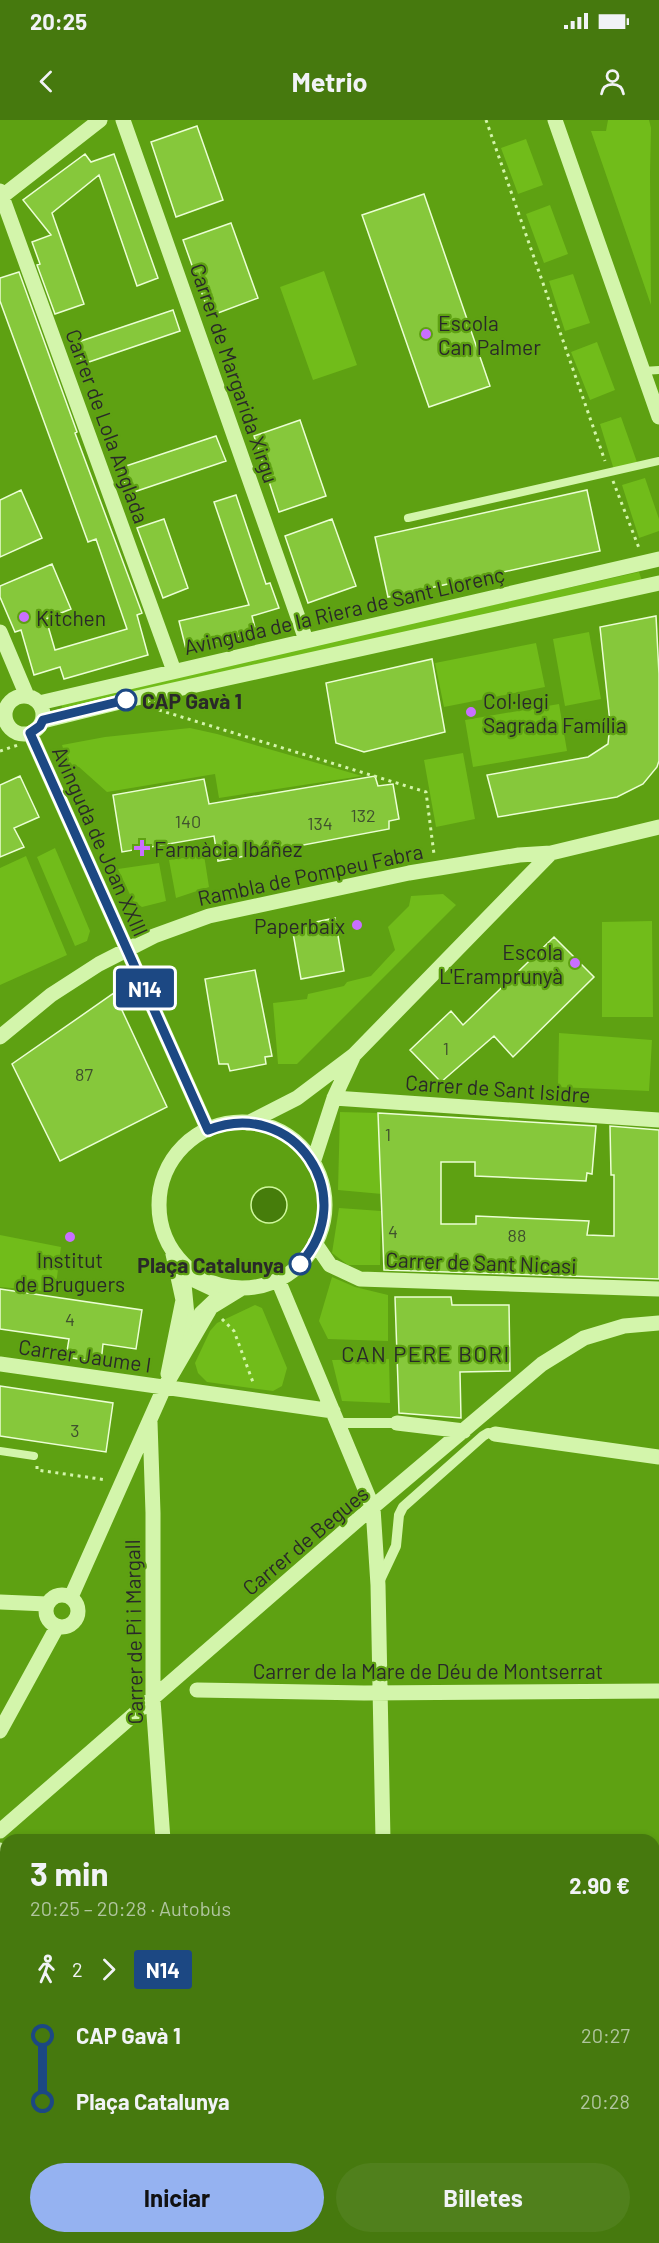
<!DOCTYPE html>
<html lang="es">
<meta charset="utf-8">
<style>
body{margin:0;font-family:Barlow,sans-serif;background:#50801c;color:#f1f3f6;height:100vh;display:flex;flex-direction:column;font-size:22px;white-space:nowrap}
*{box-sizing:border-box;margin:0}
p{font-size:20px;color:#b0c59e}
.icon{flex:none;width:33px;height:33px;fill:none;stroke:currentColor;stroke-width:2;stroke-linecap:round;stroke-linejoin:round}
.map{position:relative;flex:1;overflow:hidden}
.drawer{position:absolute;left:0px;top:1714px;width:660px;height:410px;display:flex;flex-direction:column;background:#46790e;border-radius:18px 18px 0 0;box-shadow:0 3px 9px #0003}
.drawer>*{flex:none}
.badge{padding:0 12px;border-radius:4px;font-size:21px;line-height:39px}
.map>.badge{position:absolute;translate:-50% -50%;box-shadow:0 0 0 3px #fff}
.legs{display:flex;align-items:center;gap:9px;height:66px;padding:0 30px;font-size:20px}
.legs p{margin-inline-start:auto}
.head{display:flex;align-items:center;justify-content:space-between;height:102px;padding:0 30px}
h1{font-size:33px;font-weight:700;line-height:45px}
.button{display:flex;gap:12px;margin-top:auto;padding:12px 30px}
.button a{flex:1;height:69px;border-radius:36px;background:#95b2f1;color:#111;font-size:24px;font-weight:700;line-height:69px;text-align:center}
.button a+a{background:#50801c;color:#f1f3f6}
ul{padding:0 30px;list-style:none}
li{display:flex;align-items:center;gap:21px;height:66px;font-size:22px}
li i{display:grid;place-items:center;width:9px;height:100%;margin:0 8px;background:currentColor}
li i::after{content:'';width:15px;height:15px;margin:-8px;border:4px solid;border-radius:50%;background:#46790e}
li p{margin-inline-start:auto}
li:first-child i{background:linear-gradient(#0000 50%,currentColor 0)}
li:last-child i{background:linear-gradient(currentColor 50%,#0000 0)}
.status{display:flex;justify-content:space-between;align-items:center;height:42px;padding:0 30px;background:#46790e;direction:ltr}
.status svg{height:16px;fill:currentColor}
header{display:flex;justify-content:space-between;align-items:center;height:78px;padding:0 30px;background:#46790e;font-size:27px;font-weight:700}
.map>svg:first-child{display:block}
.green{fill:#71bc1a}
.water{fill:#467d0b;stroke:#d0f89d;stroke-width:1.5}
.building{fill:#86c83b;stroke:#ebfed4;stroke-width:1.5}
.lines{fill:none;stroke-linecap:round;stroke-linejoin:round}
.path{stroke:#d3f5ab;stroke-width:3;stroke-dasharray:3 4.5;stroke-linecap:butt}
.service{stroke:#d3f5ab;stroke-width:8}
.pedestrian{stroke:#d3f5ab;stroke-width:10}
.minor{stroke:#d3f5ab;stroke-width:15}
.line-1-casing{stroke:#fff;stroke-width:14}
.line-1{stroke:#1c4883;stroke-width:9}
.poi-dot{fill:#c96fff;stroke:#5ea112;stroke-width:2}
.stop-1-dot{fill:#fff;stroke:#1c4883;stroke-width:3}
.labels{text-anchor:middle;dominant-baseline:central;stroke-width:4.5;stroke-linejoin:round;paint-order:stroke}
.number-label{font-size:18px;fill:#40512e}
.poi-label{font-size:21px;fill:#292929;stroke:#5ea112;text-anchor:start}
.street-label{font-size:21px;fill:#292929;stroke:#5ea112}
.stop-label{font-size:21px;font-weight:bold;fill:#292929;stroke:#5ea112;text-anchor:start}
.neighbourhood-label{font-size:22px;letter-spacing:1.5px;fill:#292929;stroke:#5ea112}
</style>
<div class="status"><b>20:25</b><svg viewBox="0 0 49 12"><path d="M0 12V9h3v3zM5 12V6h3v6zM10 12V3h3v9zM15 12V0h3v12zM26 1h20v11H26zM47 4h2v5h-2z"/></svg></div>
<header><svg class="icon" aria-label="back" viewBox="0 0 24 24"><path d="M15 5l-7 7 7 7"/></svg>Metrio<svg class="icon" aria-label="person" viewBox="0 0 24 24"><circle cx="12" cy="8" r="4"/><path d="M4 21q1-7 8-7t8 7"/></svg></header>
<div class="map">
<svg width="659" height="2123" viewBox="0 0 659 2123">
<rect width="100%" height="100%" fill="#5ea112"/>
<path class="green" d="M608,0h41l2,8 -1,45 1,132 -60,-174h15z
M526,19l17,46 -25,9 -17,-46z
M550,85l18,49 -24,9 -18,-49z
M324,151l33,94 -44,15 -33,-93z
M573,154l17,49 -25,8 -16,-50z
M597,222l18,48 -25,10 -19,-48z
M621,297l17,48 -24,5 -14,-46z
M645,358l14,41v12l-20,7 -17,-53z
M639,452l3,9 -579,130 -2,-9z
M589,512l12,67 -36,7 -12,-67z
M536,523l9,44 -101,20 -9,-44z
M559,584l8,47 -94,16 -8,-47z
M190,608l27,6 145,42 -143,22 -4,-24 -108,18 -28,-25 -11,-3 -6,-19 43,-8z
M463,633l12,66 -39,8 -12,-67z
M55,728l35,83 -3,10 -12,5 -38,-89z
M204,735l5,32 -33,11 -7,-38z
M26,736l41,99 -67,30v-117z
M159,743l7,38 -24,6 -9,-6 -15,-32z
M443,774l13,11 -159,159h-19l-5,-61 34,-4 1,-5 36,-8 3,-4 24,-6 24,-26 -7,-23 21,-21 2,-10z
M652,801l1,96h-51v-95z
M559,913l93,7 -3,51 -91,-4z
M340,992l38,1 4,81 -44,-4z
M339,1088l42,3 -1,54h-32l-16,-12z
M0,1115l61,12 -6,45 -55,-5z
M332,1157l23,10 33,8v46l-60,-2 -9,-18z
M255,1185l7,3 25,60 -5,18 -9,5 -66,-9 -9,-9 -3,-10 15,-32 7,-8z
M389,1239l1,44 -48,-2 -10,-41z"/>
<path class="water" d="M251 1085a18 18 0 1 1 36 0a18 18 0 1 1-36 0Z"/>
<path class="building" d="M197,6l26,74 -47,17 -25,-75z
M85,34l6,8 23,-8 44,124 -21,8 -38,-111 -47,38 32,91 -29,10 -18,-49 3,-1 -8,-22 19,-7 -28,-35z
M424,74l66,192 -61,21 -67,-192z
M231,103l27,75 -48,18 -27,-76z
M19,152l58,160 -2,1 67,180 -5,2 11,40 -84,24 -4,-12 -26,8 -13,-45 -6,2 -15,-35v-11l52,-22 19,45 -25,10 9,31 72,-21 -31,-90 -8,3 -88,-241v-23z
M173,190l7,21 -97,33 -8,-21z
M300,300l26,76 -47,16 -25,-76z
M216,316l10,25 -98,33 -8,-26z
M21,370l21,48 -42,19v-57z
M587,370l13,61 -212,46 -13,-60z
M236,375l30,89 4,-1 9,25 -27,8 4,16 -70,17 -7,-28 70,-16 -35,-103z
M164,399l24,69 -25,10 -26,-70z
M332,399l24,67 -48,17 -23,-67z
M656,496l3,58v87l-2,6 -14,17 -26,13 -119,20 -11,-42 101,-18 20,-13 2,-21 -10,-96z
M432,539l13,73 -81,20 -28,-9 -10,-60z
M20,656l19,41 -25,11 10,19 -24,10v-72z
M375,656l3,10 15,-2 6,35 -10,2v8l-171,32 -4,-25 -92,16 -9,-57 91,-16 5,25z
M335,798l9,53 -43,8 -9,-52z
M554,817l40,40 -81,80 -19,-21 -53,46 -31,-32 41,-39 12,14z
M255,850l17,86 -7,1 1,7 -36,7 -2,-7h-9l-14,-85z
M114,873l53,114 -107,54 -48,-97z
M378,993l218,13 -4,48 -5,-1 -1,8 -111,-5v-14h-34v62h35v-8l113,5 -2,14 27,1v-61h-3l-1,-49 49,4v149l-275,-9z
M0,1169l142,21 -6,39 -33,-5 -2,19 -35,-6 3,-18 -69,-10z
M395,1177h56l1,8h57l1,66 -50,1 1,46 -62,-5z
M0,1266l113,17 -7,49 -106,-16z"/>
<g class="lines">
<path class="path" d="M486,0l119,341
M613,361l26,67
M159,590l267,82 8,62
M0,631l18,-6
M222,1199l12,12 20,54
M37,1346v4l70,10"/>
<path class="service" d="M643,251l16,-1
M408,398l251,-57
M0,1331l34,5"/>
<path class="pedestrian" d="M186,1159l32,15 -19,18 -30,63 20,-65z
M338,1303h59
M379,1462l17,-36 3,-31 4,-8 80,-71 5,-3 7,1"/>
<path class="minor" d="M123,0l183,520
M555,0l104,297
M0,71l174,480
M0,78l100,-78
M0,512l27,64
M5 595a19 19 0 1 1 38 0a19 19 0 1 1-38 0Z
M39,583l620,-144
M43,601l85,-21 531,-117
M30,613l178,397
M0,917l51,-42 48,-31 55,-28 55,-20 200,-43 110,-18 32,-2 108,-26
M334,978l325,22
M159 1085a83 83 0 1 1 166 0a83 83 0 1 1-166 0Z
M248,1003l49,-25 57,-43 197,-202
M313,1043l21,-65 19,-41
M315,1123l15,22 30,14 299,10
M278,1160l95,228 5,77 5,255
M0,1244l333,47
M168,1254l15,-74 -10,-46
M150,1302l3,91v187l10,140
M397,1303l67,8
M495,1314l164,23
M46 1491a16 16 0 1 1 32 0a16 16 0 1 1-32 0Z
M71,1477l93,-209 47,-81 31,-19
M0,1482l47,2
M197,1570l167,3 295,-2
M0,1611l57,-104
M0,1711l354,-308 188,-159 42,-26 40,-12 35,-3
M0,1730l6,6
M654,1743h5
M654,1910h5
M0,1918h6
M654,2081h5
M0,2089h6
M162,2118v5
M387,2118v5
M641,2118v5"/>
</g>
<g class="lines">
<g class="line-1-casing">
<path id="line-1" d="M126,580l-83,20 -3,6 -10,7 178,397c86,-34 154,66 92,134"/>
</g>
<use href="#line-1" class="line-1"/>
</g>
<g class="poi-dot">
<circle cx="426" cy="214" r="6"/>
<circle cx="24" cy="497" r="6"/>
<circle cx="471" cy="592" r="6"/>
<path d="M139 719h6v6h6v6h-6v6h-6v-6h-6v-6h6z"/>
<circle cx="357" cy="805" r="6"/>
<circle cx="575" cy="843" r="6"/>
<circle cx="70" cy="1117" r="6"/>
</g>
<g class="stop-1-dot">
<circle cx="126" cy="580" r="10"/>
<circle cx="300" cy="1144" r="10"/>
</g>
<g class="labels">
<g class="number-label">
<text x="363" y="695">132</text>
<text x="188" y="701">140</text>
<text x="320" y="703">134</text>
<text x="446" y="928">1</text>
<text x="84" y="954">87</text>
<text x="388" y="1014">1</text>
<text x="393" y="1111">4</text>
<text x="517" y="1115">88</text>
<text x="70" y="1199">4</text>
<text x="75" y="1310">3</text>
</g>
<g class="poi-label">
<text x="438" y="202">Escola<tspan x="438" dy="24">Can Palmer</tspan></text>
<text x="36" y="497">Kitchen</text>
<text x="483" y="580">Col·legi<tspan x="483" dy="24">Sagrada Família</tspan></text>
<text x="154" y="728">Farmàcia Ibáñez</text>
<text x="345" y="805" text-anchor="end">Paperbaix</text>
<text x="563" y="831" text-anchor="end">Escola<tspan x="563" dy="24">L'Eramprunyà</tspan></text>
<text x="70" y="1139" text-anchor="middle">Institut<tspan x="70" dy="24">de Bruguers</tspan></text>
</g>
<g class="street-label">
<text transform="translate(235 253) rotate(71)">Carrer de Margarida Xirgu</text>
<text transform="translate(108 306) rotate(70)">Carrer de Lola Anglada</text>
<text transform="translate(344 490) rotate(-13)">Avinguda de la Riera de Sant Llorenç</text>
<text transform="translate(101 721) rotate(66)">Avinguda de Joan XXIII</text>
<text transform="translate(310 754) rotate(-12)">Rambla de Pompeu Fabra</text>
<text transform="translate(498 968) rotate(4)">Carrer de Sant Isidre</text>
<text transform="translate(481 1142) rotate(2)">Carrer de Sant Nicasi</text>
<text transform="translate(85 1235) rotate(8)">Carrer Jaume I</text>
<text transform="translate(305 1420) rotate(-40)">Carrer de Begues</text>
<text transform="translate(133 1512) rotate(-91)">Carrer de Pi i Margall</text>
<text x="428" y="1550">Carrer de la Mare de Déu de Montserrat</text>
</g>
<g class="stop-label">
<text x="142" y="580">CAP Gavà 1</text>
<text x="284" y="1144" text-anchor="end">Plaça Catalunya</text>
</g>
<g class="neighbourhood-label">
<text x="426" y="1233">CAN PERE BORI</text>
</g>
</g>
</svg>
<b class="badge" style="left:145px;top:868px;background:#1c4883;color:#fff">N14</b>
<section class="drawer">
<div class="head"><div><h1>3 min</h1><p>20:25 – 20:28 · Autobús</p></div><b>2.90 €</b></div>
<div class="legs"><svg class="icon" aria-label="walk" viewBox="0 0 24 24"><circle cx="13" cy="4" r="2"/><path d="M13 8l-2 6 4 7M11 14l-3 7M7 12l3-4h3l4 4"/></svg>2<svg class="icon" aria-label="forward" viewBox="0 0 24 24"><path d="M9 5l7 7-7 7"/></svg><b class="badge" style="background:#1c4883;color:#fff">N14</b></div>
<ul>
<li><i style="color:#1c4883"></i><b>CAP Gavà 1</b><p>20:27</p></li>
<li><i style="color:#1c4883"></i><b>Plaça Catalunya</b><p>20:28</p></li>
</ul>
<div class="button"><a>Iniciar</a><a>Billetes</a></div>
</section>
</div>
